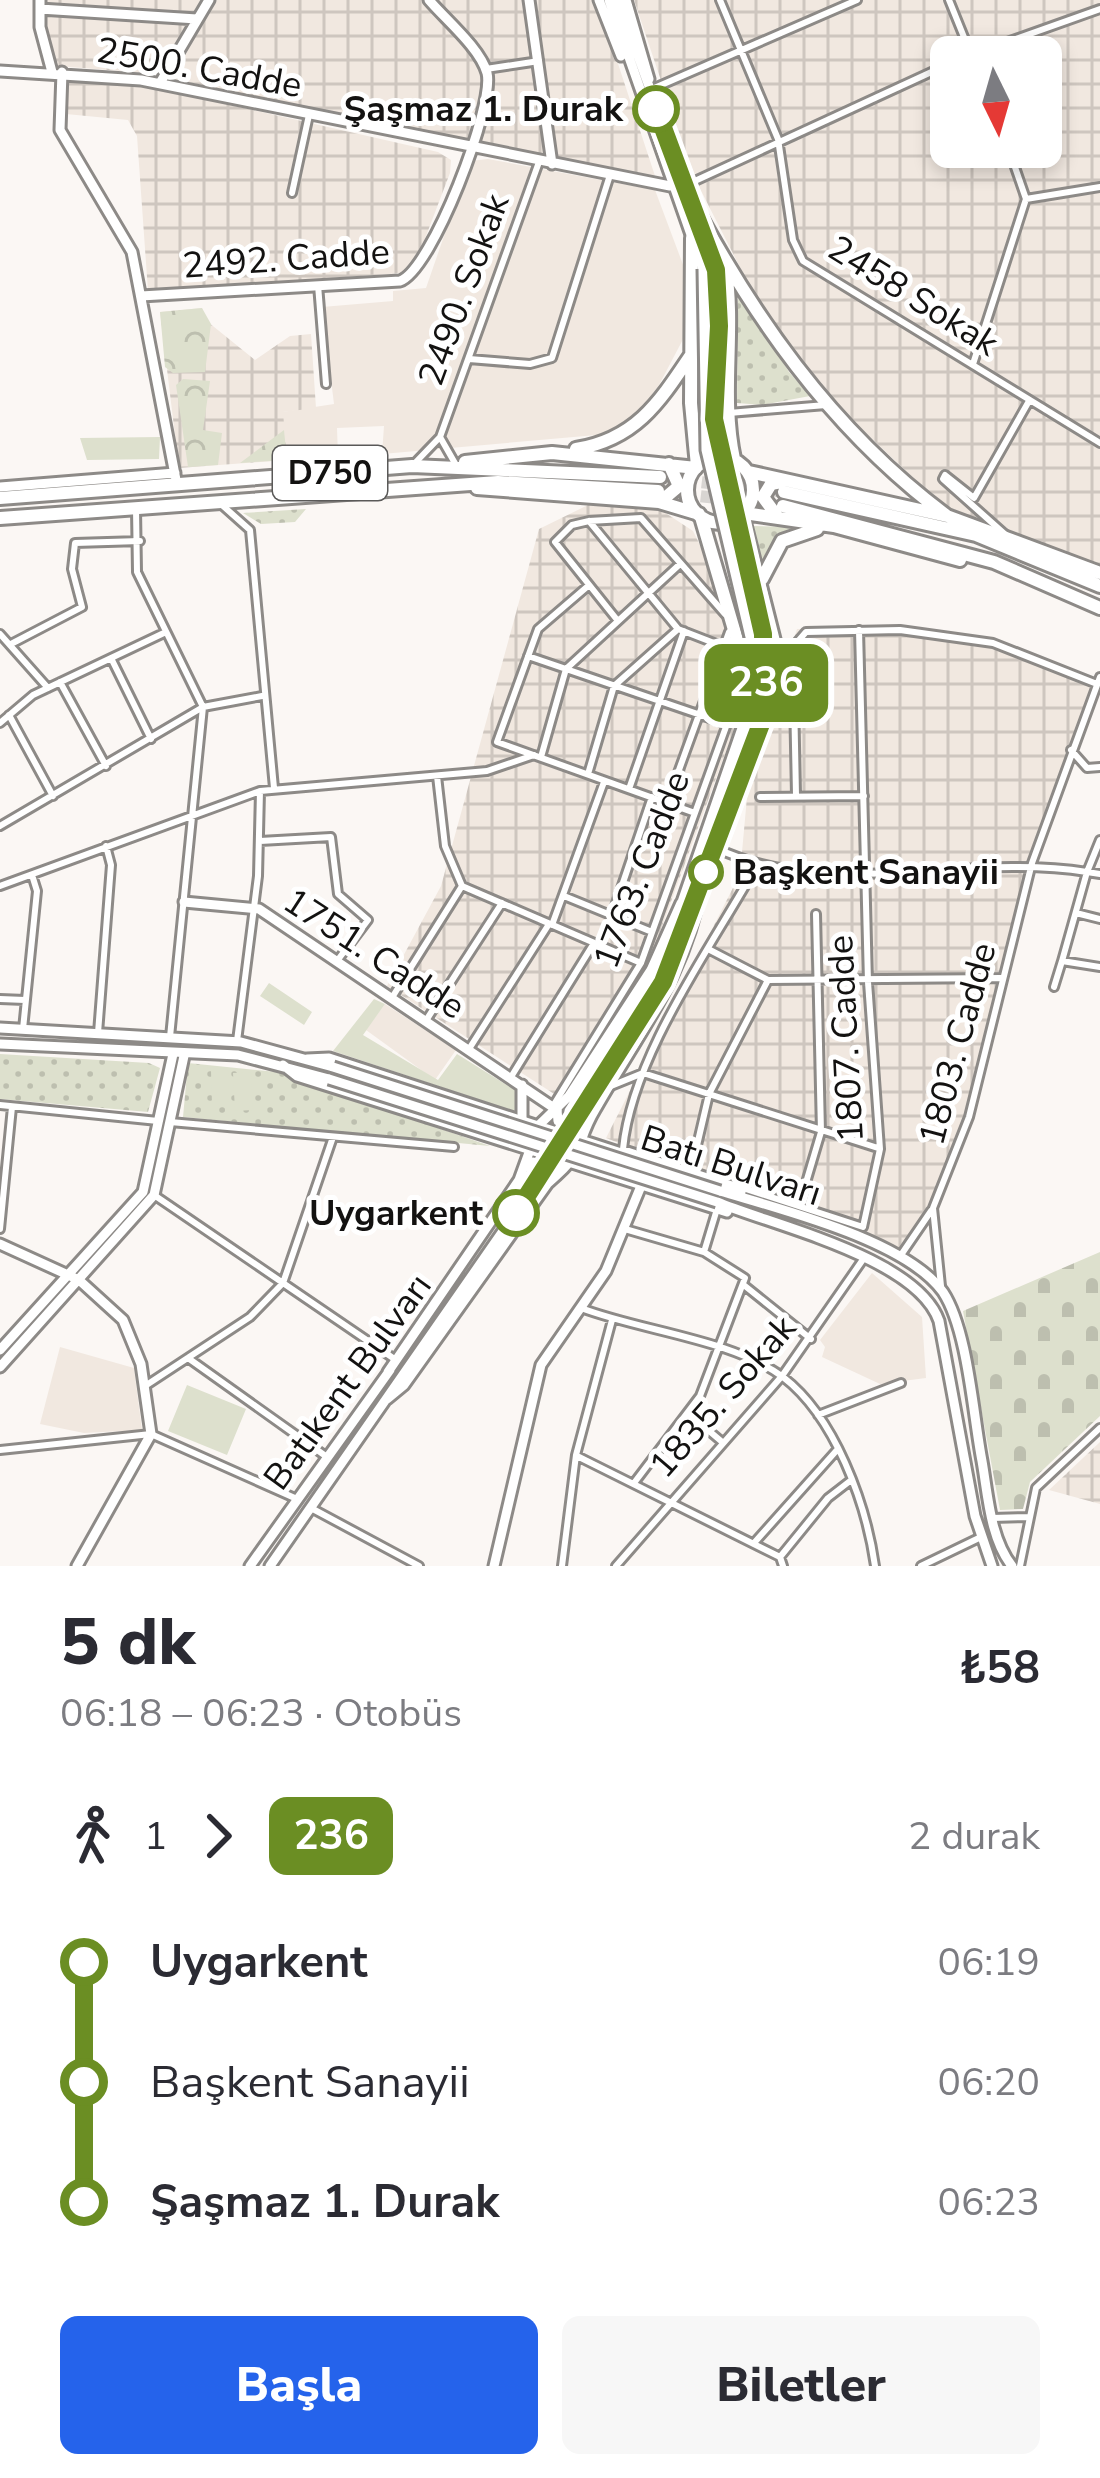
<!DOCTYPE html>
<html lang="tr">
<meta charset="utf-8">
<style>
body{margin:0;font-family:"Nunito Sans",sans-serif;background:#f7f7f7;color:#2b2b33;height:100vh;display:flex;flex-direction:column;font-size:45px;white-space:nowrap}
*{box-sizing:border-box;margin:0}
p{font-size:39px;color:#7c7c81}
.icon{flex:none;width:66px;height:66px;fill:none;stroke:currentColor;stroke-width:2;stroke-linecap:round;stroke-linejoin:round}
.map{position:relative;height:1566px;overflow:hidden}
.details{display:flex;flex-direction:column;background:#fff;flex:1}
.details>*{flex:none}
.badge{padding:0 24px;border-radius:18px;font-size:42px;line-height:78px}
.needle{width:78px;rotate:175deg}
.fabs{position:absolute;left:930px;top:36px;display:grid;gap:24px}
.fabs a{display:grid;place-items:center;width:132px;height:132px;border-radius:18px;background:#fff;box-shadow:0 6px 18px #0003;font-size:60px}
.map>.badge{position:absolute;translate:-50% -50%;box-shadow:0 0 0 6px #fff}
.legs{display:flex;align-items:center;gap:18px;height:132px;padding:0 60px;font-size:39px}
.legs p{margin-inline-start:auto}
.headline{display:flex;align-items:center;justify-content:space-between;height:204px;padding:0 60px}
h1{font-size:66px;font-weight:800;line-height:90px}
.cta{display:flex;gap:24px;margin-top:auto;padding:24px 60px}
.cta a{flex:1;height:138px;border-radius:18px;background:#2563eb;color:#fff;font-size:48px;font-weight:800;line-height:138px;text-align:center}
.cta a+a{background:#f7f7f7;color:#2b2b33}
ul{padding:0 60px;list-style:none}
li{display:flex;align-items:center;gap:42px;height:120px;font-size:45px}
li i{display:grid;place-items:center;width:18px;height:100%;margin:0 15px;background:currentColor}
li i::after{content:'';width:30px;height:30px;margin:-15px;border:9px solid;border-radius:50%;background:#fff}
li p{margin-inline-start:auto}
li:first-child i{background:linear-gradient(#0000 50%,currentColor 0)}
li:last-child i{background:linear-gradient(currentColor 50%,#0000 0)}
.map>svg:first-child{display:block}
.built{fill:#f1e8e0}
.industrial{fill:url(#industrial-grid);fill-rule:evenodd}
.grass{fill:url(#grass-dots)}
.forest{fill:url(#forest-crowns)}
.cemetery{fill:url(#cemetery-stones)}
.green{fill:#dde0cd}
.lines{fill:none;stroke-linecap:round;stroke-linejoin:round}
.highway-tunnel{stroke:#d8d5d2;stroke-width:12;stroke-dasharray:12 6;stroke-linecap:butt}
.street-casing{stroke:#8d8a87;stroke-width:12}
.secondary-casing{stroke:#8d8a87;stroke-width:15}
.primary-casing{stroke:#8d8a87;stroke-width:15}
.highway-casing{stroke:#8d8a87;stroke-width:18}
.street{stroke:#fff;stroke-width:6}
.secondary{stroke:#fff;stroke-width:9}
.primary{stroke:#fff;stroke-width:9}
.highway{stroke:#fff;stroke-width:12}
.primary-bridge-casing{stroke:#8d8a87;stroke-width:15;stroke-linecap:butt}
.primary-bridge{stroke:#fff;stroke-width:9}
.line-1-casing{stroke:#fff;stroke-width:27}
.line-1{stroke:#6b8e23;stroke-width:18}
.stop-1-dot{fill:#fff;stroke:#6b8e23;stroke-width:6}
.labels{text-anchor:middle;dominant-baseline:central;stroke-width:10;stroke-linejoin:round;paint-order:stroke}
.shield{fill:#fff;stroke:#5a5958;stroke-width:3}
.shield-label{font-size:33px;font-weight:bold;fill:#131211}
.street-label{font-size:36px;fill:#131211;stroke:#fff}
.stop-label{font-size:36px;font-weight:bold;fill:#131211;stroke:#fff;text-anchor:end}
</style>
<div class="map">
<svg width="1100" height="1566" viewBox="0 0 1100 1566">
<defs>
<pattern id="industrial-grid" width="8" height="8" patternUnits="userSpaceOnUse" patternTransform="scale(3)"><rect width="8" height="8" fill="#f1e8e0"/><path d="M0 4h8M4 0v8" fill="none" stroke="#cec6bf"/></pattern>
<pattern id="grass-dots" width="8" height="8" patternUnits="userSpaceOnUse" patternTransform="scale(3)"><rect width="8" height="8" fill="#dde0cd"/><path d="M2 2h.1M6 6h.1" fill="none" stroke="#bdbfaf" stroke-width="1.8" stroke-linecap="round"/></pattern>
<pattern id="forest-crowns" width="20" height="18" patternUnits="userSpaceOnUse" patternTransform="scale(3)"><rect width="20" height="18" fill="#dde0cd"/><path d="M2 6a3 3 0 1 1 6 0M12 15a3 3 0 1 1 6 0" fill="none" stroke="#bdbfaf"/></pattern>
<pattern id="cemetery-stones" width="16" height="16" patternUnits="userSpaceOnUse" patternTransform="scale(3)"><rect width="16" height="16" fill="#dde0cd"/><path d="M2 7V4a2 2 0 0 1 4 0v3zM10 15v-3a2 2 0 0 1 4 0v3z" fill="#bdbfaf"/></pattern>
</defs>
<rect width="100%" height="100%" fill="#fbf7f4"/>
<path class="built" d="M488,159l167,31 30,80 5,56 -31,59 -25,35 -26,14 -226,20 2,-28 -47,2 1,29 -51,3 -5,-48 52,-8 -12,-97 71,-6v-10l33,-3 44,-127z
M385,1004l71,46 -21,30 -69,-50z
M872,1273l50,44 4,61 -46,6 -58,-27 3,-10 -5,-7z
M60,1347l74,21 8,62 -58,3 -44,-9z"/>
<path class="industrial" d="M43,0h163l-45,74 -104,-8 -12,-33z
M214,0h383l60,182 -484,-103z
M634,0h466v567l-158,-62 -127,-120 -64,-96 -59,-116zM951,57h90v90h-90z
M68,77l96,13 274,62 13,8 -1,13 -32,84 -15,16 -255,18 -11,-155 -9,-16 -62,-6z
M202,308l1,10 52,42 35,-24 21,-2 5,74 -33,4 4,48 -108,8 -19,-156z
M588,505l73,5 32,21 22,44 19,66 3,80 -91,249 -84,129 -175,-113 54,-100 98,-357z
M797,629h120l77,10 103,45 -65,179 -61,254 -37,82 -36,53 -292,-114 134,-264 7,-77z
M1100,1442v62l-51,-14z"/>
<path class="grass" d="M738,289l51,83 21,24 -48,9 -25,-2z
M306,509l-11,13 -34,2 -18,-11z
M752,526l42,1 -25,20 -8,17z
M0,1054l149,9 11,5 -12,44 -148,-13z
M188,1063l89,9 213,74 -307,-29z"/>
<path class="forest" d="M202,308l9,16 -6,48 -32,1 -8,-6 -5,-55z
M183,379l27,2 -7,49 19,3 -4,32 -30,2 -12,-82z
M284,430l3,30 -47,3z"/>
<path class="cemetery" d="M1100,1252v164l-70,66 -7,27 -23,1 -37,-199z"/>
<path class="green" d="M160,437l-1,22 -72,1 -7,-22z
M269,983l43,29 -8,13 -44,-29z
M374,999l11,5 -22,31 75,45 19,-26 61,38 1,21 -186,-62z
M228,1070l1,35h-17l-1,-34z
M251,1072l2,38 -18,1 -2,-38z
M187,1385l59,24 -19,46 -59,-24z"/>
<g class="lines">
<path class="highway-tunnel" d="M666,478l111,13
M665,492l111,13"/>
<g class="street-casing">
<path id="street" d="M720,0l58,139 15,101 10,21 297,182
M949,0l23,57
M965,57l135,-48
M486,69l53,-8
M652,89l205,-89
M684,186l267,-123
M292,193l17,-78
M1026,199l74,-12
M318,285l8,99
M469,359l61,5 22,-6 58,-183
M973,364l53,-165 -18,-52
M729,413l97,-8
M440,437l16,28
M415,463l25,-26 99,-275
M222,505l28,25 24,258
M136,509l1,63 66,135 -33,330
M589,521l89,108 49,19
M1008,537l-65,-58 2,-4 29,23 55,-97
M588,586l-50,43 -41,113 198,71
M618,621l-63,-79 17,-17 17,-4 52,-3 84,96
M0,634l48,54
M11,644l71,-37 -10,-38 3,-26 65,-2
M528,656l199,68
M111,658l40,81
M60,682l46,84
M9,715l44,81
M0,723l33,-28 133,-63
M1071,750l16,18 13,-1
M541,757l25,-88 114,-105
M588,774l26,-88 63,-56
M437,776l8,70 17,40
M629,789l55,-158
M796,795l-3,-148 13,-15 94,-2 93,13 104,41
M760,797l104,-1
M667,803l62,-171
M0,826l203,-119 59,-11
M260,841l71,-4 7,57 30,26 -31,41
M716,848c113,54 250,4 371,24l13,-32
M756,867c-46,82 -124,189 -133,282l240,78 17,-78 -12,-167 -9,-352
M0,886l260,-95 227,-20 47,-16
M462,886l179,77
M564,896l88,36
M1076,913l24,6
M612,915l40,-118
M552,925l52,-143
M710,950l58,30
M1062,961l25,-89 13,2
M1054,987l8,-26 38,6
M393,996l69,-110
M0,999l25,1
M427,1019l75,-116
M23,1029l14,-138 -5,-16
M98,1033l13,-168 -5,-19
M237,1041l21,-165 2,-85
M469,1049l80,-125
M511,1077l83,-134
M611,1086l32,-13 235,75
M0,1105l158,16
M553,1106l88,-143 86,-239 9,-12
M170,1122l284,25
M691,1171l18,-77 59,-114 233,-2
M154,1195l239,163
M799,1206l22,-74 -5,-218
M0,1229l12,-122
M625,1229l79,23 41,26 -45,118 -66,87
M704,1252l13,-43
M901,1255l30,-44
M745,1286l66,53
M941,1286l-8,-78 36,-91 63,-254 68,-186
M581,1308c60,23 151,31 202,69 52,40 83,126 92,189
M188,1358l139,99
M145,1386l105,-69 33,-34 50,-146
M688,1413l33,28
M818,1415l83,-32
M0,1450l151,-16 146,65
M577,1456l203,101 3,9
M311,1508l108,58
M992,1518l38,-1
M754,1543l83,-93
M780,1557l48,-59 22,-17
M562,1566l14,-111 36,-135
M616,1566l166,-190 82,-118
M921,1566l60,-29
M1020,1566l16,-78 64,-60"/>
</g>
<g class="secondary-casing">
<path id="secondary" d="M40,0v27l12,45
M529,0l23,164
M40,9l157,10
M0,71l141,9 529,106
M62,72l-2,58 72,122 45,233
M160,83l49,-83
M141,296l259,-15c32,-11 95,-176 87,-208 -7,-25 -41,-53 -58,-73
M0,487l175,-14
M184,902l75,7 298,201
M522,1085v34
M0,1244l79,36 44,40 18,44 10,70 -74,132
M0,1350l143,-158 30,-138
M0,1367l154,-172 30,-139
M494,1566l47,-201 65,-94 35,-85"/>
</g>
<g class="primary-casing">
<path id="primary" d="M599,0l22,56
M609,0l94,269
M618,0l69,192
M626,0l23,79
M697,219l18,51
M763,634l2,61
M700,887l64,-176
M681,905l69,-200 1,-64
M0,1028l241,14 92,25
M0,1044l238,11 91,24
M307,1059l22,-1 412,134
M283,1065l14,11 430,136
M557,1110l1,11 12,6 20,-8
M569,1111l84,-128 20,-56
M578,1119l85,-137 31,-79
M527,1167l6,-5 17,6 3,10
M720,1191c59,18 186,49 223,101 25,38 30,123 39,169 6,34 8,77 30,105
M717,1202c58,24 200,56 222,119l36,195 17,50
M388,1372l131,-192 20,-55 30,-29 82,-126 30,-67
M387,1399l17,-14 144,-202c43,-37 24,-35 48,-75 45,-79 90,-132 106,-225
M250,1566l140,-196
M270,1566l272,-391"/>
</g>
<g class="highway-casing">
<path id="highway" d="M684,186c66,127 146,243 263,330
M692,238l-1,165 6,63
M725,264c11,66 -5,130 9,195
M576,449c61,-10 84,-48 117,-97
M687 490a33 33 0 1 1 66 0a33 33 0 1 1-66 0Z
M465,462l87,-9 144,15
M749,472l198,44 153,57
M477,488l182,14 40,12
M784,492l192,43 124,51
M0,498l412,-32 248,11
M660,502l19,-16 -10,-22
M783,506l211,56 106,46
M744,513l90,13 126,34
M742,515l36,142 -14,59
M777,516l-14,-19 8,-13 10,-2
M701,517l36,123 -1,72
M0,518l498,-36 160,9
M762,579l20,-38 35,-12"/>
</g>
<use href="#street" class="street"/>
<use href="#secondary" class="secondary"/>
<use href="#primary" class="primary"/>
<use href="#highway" class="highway"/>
<g class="primary-bridge-casing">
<path id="primary-bridge" d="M703,269l3,181 45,191
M715,270l3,179 45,185
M333,1067l387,124
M329,1079l388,123"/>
</g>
<use href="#primary-bridge" class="primary-bridge"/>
</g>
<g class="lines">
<g class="line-1-casing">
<path id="line-1" d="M516,1213l147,-231 101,-266 -1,-82 -49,-215 5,-93 -3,-56 -60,-161"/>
</g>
<use href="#line-1" class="line-1"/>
</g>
<g class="stop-1-dot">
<circle cx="656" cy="109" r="21"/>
<circle cx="706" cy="872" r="15"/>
<circle cx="516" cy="1213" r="21"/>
</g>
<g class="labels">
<rect class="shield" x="273" y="446" width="114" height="54" rx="9"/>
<g class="shield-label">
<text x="330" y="473">D750</text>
</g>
<g class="street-label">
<text transform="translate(199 68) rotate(10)">2500. Cadde</text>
<text transform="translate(286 259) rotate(-4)">2492. Cadde</text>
<text transform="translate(464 290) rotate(-70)">2490. Sokak</text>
<text transform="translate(913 296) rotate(32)">2458 Sokak</text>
<text transform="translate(642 870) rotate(-69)">1763. Cadde</text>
<text transform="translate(374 954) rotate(33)">1751. Cadde</text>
<text transform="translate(846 1039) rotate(-93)">1807. Cadde</text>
<text transform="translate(958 1044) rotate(-75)">1803. Cadde</text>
<text transform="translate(731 1166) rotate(18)">Batı Bulvarı</text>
<text transform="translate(348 1382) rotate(-54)">Batıkent Bulvarı</text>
<text transform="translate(723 1397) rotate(-49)">1835. Sokak</text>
</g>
<g class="stop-label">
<text x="623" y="109">Şaşmaz 1. Durak</text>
<text x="733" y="872" text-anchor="start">Başkent Sanayii</text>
<text x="483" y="1213">Uygarkent</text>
</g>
</g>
</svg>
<div class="fabs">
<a><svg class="needle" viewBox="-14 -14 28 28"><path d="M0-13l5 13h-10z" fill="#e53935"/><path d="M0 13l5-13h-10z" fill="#7c7c81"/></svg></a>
</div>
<b class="badge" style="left:766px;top:683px;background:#6b8e23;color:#fff">236</b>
</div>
<section class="details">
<div class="headline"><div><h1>5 dk</h1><p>06:18 – 06:23 · Otobüs</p></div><b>₺58</b></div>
<div class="legs"><svg class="icon" aria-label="walk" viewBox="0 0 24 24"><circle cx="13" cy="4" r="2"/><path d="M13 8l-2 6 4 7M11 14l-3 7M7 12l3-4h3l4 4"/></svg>1<svg class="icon" aria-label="forward" viewBox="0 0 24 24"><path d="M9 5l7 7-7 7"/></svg><b class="badge" style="background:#6b8e23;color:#fff">236</b><p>2 durak</p></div>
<ul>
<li><i style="color:#6b8e23"></i><b>Uygarkent</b><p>06:19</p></li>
<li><i style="color:#6b8e23"></i><span>Başkent Sanayii</span><p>06:20</p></li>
<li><i style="color:#6b8e23"></i><b>Şaşmaz 1. Durak</b><p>06:23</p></li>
</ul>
<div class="cta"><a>Başla</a><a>Biletler</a></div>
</section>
